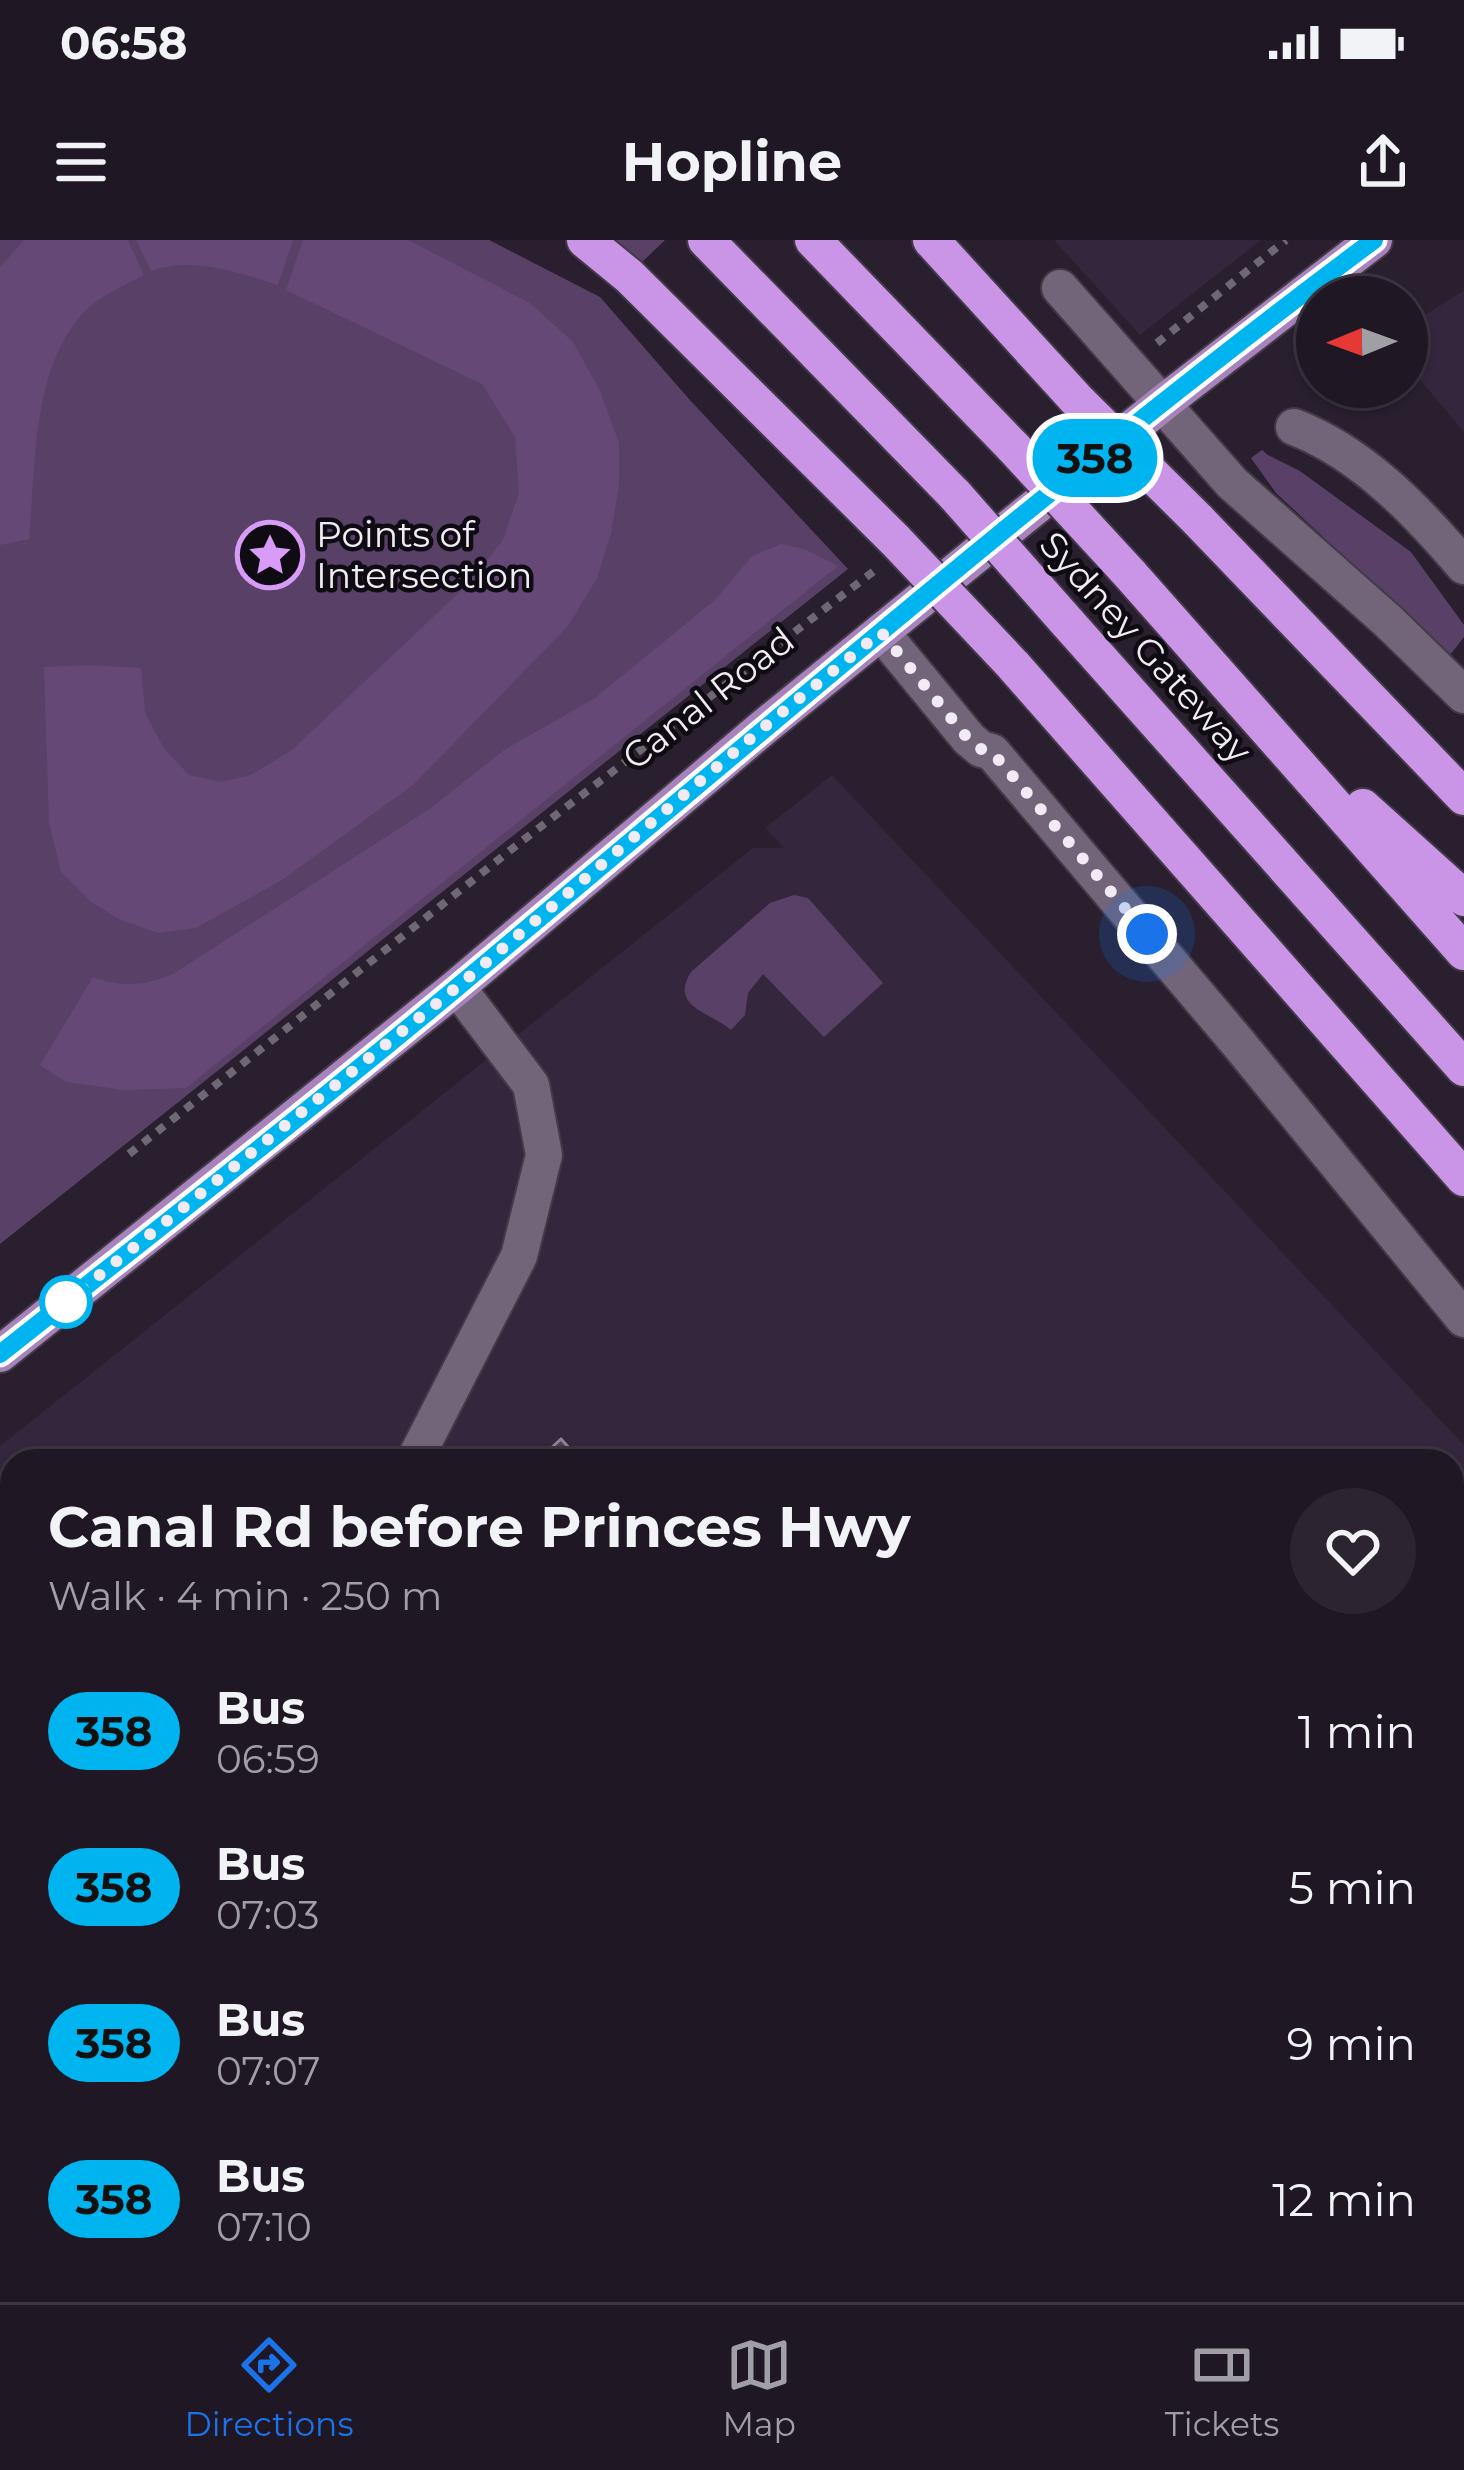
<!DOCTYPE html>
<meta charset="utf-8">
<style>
body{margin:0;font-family:Montserrat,sans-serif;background:#2c2430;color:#f1f3f6;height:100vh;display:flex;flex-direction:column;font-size:45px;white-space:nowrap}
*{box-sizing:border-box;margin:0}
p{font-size:39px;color:#a19fa6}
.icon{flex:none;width:66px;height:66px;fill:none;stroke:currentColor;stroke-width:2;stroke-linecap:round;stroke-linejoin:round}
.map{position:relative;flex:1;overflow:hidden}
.sheet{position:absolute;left:0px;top:1209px;width:1464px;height:855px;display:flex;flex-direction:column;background:#1f1723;border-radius:36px 36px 0 0;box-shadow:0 3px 9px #0004,0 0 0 3px #3c3641}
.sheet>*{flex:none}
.badge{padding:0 24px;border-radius:39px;font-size:42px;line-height:78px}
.needle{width:78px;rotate:269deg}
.buttons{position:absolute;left:1296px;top:36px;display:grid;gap:24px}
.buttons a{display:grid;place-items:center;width:132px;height:132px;border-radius:50%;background:#1f1723;box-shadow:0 3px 9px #0004,0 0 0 3px #3c3641;font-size:60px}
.you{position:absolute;width:60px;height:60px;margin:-30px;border:9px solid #fff;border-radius:50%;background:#1a73e8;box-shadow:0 0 0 18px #1a73e833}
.map>.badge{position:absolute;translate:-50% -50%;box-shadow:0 0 0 6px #fff}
.round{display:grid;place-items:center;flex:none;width:126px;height:126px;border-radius:63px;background:#2c2430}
.overview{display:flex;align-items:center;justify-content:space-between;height:204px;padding:0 48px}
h1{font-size:57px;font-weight:700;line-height:90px}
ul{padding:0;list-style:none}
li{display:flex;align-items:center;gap:36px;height:156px;padding:0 48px}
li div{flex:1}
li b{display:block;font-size:45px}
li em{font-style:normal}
li .badge{min-width:132px;font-weight:700;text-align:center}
.status{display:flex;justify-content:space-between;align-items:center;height:84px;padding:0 60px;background:#1f1723;direction:ltr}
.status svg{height:33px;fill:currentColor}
header{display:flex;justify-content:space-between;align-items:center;height:156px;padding:0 48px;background:#1f1723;font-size:54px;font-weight:700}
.tabs{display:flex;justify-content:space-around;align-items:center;height:168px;border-top:3px solid #3c3641;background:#1f1723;font-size:33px;color:#a19fa6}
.tabs a{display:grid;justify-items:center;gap:6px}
.tabs .current{color:#1a73e8}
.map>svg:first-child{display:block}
.built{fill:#34263c;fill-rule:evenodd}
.green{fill:#594067}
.forest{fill:#664876}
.building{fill:#4c4153;stroke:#8e8195;stroke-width:3}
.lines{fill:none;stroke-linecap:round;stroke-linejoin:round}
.minor-casing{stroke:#433a48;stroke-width:40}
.major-casing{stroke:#433a48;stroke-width:40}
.highway-casing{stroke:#433a48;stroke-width:40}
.path{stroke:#706775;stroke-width:8;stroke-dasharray:9 9;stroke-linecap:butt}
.minor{stroke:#726579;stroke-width:36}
.major{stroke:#a782bb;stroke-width:36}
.highway{stroke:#cb95e7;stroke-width:36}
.highway-bridge-casing{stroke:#433a48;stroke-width:40;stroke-linecap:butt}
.highway-bridge{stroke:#cb95e7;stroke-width:36}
.line-casing{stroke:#fff;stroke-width:27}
.line{stroke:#00b5ef;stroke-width:18}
.walk{stroke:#f2ebf6;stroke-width:12;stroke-dasharray:0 21.6}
.stop-dot{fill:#fff;stroke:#00b5ef;stroke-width:6}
.labels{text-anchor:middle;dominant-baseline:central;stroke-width:9;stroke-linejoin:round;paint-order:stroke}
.poi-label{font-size:36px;fill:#f2ebf6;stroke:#0f0b12;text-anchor:start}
.street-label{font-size:36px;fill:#f2ebf6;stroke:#0f0b12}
</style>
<div class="status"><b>06:58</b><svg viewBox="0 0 49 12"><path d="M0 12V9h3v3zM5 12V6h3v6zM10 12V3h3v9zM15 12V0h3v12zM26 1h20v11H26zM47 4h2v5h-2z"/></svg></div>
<header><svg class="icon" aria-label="menu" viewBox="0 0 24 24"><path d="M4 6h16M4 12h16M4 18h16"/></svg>Hopline<svg class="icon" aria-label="share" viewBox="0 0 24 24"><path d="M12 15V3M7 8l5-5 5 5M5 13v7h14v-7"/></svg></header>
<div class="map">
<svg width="1464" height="2062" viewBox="0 0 1464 2062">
<rect width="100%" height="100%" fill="#291f2f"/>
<path class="built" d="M1054,0h207l-121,95z
M1464,50v142l-57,-68v-37z
M832,535l632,670v857h-1464v-856l753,-598h31l-19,-20zM12,1221h1440v831h-1440z"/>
<path class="green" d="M0,0h489l111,57 89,102 159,170 -848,675z
M608,0h57l-27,26z
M1262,210l6,5 32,16 111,81 53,73v12l-14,18 -174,-162 -25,-35z
M794,655l14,3 75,85 -59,54 -61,-63 -15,19 -3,22 -14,15c-21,-18 -62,-23 -40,-58l79,-69z"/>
<path class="forest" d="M24,0h104l16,35c-21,11 -48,23 -63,40 -50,59 -45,151 -52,224l-29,6v-278z
M136,0h157l-15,45c-42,-13 -84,-29 -127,-14z
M303,0h105l122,63 43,39 27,49 19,52v41l-8,49 -14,45 -29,48 -155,159 -131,95 -86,48 -38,5 -39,-14 -28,-17 -30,-30 -12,-49 -5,-156 45,-2 52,3 4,45 18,34 26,28 32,7 30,-7 41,-25 175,-165 36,-45 16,-47 -4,-56 -33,-53 -196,-94z
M781,304l23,5 34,17 -652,522 -61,2 -59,-8 -26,-17 53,-88c29,11 51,9 80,-3l258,-166 73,-58 91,-52 120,-98 37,-44z"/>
<path class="building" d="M561,1199l20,22h-44z
M12,1245v134l-12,-15v-109z
M1452,1834l12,13v143l-12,-13z"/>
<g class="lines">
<g class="minor-casing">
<path id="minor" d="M1060,48l172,195 157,139 75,73
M1294,187c68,26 123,84 170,139
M881,392l88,107 12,10 11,3 247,292 225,275
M414,1221l105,-205 25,-101 -13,-70 -74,-98"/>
</g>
<g class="major-casing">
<path id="major" d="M0,1114l457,-367 307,-260 117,-95 282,-229 211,-163"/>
</g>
<g class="highway-casing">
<path id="highway" d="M585,0l44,36 267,265
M706,0l249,255
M813,0l201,208
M931,0l145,159
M1197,279l267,278
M1129,333l335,379
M1067,382l397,446
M1013,425l451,513
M1363,567l101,91"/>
</g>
<path class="path" d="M1157,103l129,-103
M129,914l393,-313 352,-270"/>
<use href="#minor" class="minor"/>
<use href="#major" class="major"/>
<use href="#highway" class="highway"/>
<g class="highway-bridge-casing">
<path id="highway-bridge" d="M1076,159l121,120
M1014,208l115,125
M955,255l112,127
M896,301l117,124"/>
</g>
<use href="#highway-bridge" class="highway-bridge"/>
</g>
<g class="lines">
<g class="line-casing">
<path id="line" d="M0,1114c154,-122 309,-243 460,-369 301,-252 599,-510 914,-745"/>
</g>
<use href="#line" class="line"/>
<path class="walk" d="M66,1062l391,-315 307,-260 117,-95 88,108 12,9 11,3 155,182"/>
</g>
<defs>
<g id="sight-ring" transform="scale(3.45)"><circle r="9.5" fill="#0f0b12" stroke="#d89bf8" stroke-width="1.5"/><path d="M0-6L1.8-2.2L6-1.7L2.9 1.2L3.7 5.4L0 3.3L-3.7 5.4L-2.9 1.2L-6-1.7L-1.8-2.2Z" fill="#d89bf8"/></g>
</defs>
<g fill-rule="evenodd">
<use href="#sight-ring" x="270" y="315"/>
</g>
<circle class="stop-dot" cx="66" cy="1062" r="24"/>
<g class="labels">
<g class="poi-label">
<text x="316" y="294">Points of<tspan x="316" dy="41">Intersection</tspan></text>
</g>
<g class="street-label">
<text transform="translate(1146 407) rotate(48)">Sydney Gateway</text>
<text transform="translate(708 458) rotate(-38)">Canal Road</text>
</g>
</g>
</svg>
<div class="buttons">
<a><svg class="needle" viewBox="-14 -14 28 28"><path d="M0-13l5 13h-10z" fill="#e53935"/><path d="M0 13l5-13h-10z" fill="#a19fa6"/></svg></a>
</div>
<div class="you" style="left:1147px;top:694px"></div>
<b class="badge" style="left:1095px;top:218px;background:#00b5ef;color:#111">358</b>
<section class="sheet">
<div class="overview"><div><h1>Canal Rd before Princes Hwy</h1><p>Walk · 4 min · 250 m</p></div><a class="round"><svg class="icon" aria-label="heart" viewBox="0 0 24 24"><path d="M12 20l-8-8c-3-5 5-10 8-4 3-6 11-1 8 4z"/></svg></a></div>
<ul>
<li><span class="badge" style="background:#00b5ef;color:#111">358</span><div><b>Bus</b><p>06:59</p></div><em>1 min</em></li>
<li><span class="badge" style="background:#00b5ef;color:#111">358</span><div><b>Bus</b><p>07:03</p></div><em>5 min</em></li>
<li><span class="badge" style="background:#00b5ef;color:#111">358</span><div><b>Bus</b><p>07:07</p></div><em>9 min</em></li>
<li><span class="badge" style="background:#00b5ef;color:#111">358</span><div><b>Bus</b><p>07:10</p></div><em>12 min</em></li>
</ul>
</section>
</div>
<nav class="tabs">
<a class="current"><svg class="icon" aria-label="directions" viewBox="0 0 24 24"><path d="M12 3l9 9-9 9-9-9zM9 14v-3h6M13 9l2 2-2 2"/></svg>Directions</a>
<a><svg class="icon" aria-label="map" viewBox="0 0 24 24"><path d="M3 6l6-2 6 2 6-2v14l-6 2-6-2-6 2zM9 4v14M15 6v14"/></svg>Map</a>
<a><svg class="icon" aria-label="tickets" viewBox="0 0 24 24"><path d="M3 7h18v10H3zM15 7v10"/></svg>Tickets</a>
</nav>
